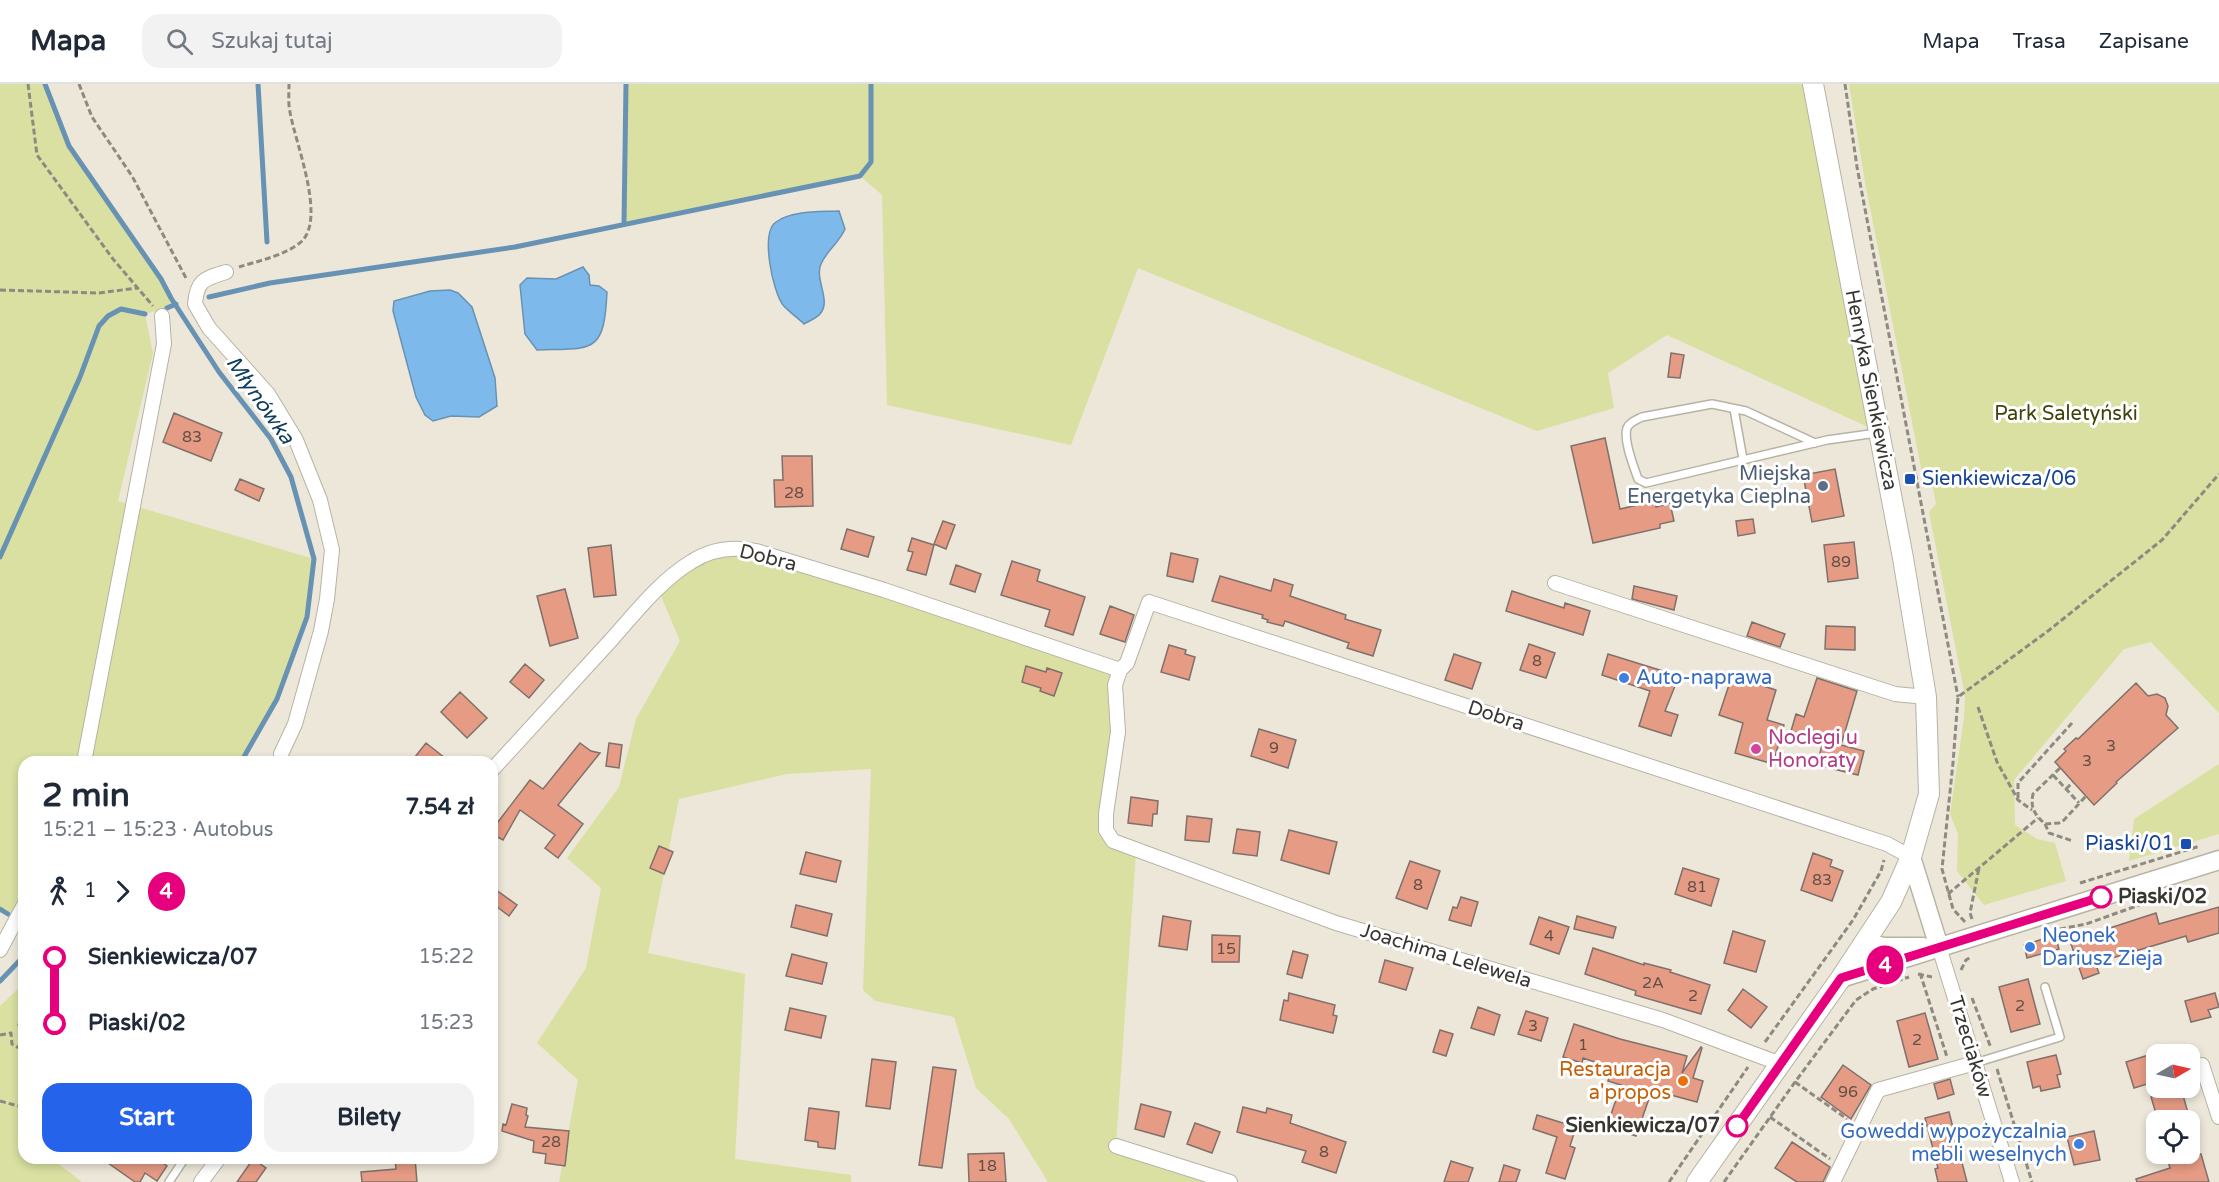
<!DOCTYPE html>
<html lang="pl">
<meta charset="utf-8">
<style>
body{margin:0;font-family:"Varela Round",sans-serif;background:#f2f2f3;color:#1f2937;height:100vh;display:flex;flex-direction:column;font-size:22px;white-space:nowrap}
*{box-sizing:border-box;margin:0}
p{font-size:20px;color:#747a83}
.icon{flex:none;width:33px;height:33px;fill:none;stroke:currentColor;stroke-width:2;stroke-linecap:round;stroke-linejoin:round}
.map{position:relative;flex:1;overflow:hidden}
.details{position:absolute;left:18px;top:672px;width:480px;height:408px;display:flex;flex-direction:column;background:#fff;border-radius:18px;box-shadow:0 3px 9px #0003}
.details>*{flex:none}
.badge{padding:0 12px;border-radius:20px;font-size:21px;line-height:39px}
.needle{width:39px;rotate:81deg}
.tools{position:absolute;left:2146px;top:960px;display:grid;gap:12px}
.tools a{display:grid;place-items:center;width:54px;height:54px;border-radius:12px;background:#fff;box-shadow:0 3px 9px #0003;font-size:30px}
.map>.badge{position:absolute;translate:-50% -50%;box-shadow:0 0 0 3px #fff}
.legs{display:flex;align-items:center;gap:9px;height:66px;padding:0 24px;font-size:20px}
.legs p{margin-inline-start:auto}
.overview{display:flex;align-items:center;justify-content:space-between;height:102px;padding:0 24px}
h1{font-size:33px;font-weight:700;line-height:45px}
.primary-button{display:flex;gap:12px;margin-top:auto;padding:12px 24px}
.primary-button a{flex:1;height:69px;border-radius:18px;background:#2563eb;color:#fff;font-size:24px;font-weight:700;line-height:69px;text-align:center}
.primary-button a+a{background:#f2f2f3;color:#1f2937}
ul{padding:0 24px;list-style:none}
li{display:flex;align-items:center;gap:21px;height:66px;font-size:22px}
li i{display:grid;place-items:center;width:9px;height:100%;margin:0 8px;background:currentColor}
li i::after{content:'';width:15px;height:15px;margin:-8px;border:4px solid;border-radius:50%;background:#fff}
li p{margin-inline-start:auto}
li:first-child i{background:linear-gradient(#0000 50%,currentColor 0)}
li:last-child i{background:linear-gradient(currentColor 50%,#0000 0)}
header{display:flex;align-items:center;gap:36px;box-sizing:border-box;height:84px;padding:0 30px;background:#fff;border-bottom:2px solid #e0e1e3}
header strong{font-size:28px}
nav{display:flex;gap:33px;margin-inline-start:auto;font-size:21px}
.search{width:420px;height:54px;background:#f2f2f3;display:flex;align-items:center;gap:15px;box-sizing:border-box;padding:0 21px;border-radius:18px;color:#747a83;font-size:22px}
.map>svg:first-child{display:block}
.green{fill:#d9e0a2}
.water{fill:#7dbaeb;stroke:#6892b3;stroke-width:1.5}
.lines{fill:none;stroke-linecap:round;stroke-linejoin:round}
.stream{stroke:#6892b3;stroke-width:5}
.building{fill:#e59b84;stroke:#80706b;stroke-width:1.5}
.service-casing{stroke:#b7b3a4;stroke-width:10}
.minor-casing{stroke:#b7b3a4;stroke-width:16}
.tertiary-casing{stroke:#b7b3a4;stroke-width:21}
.secondary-casing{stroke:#b7b3a4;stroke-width:22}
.path{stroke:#8d8a80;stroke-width:3;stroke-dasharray:6 3;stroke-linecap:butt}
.service{stroke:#fff;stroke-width:7}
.minor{stroke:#fff;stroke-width:14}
.tertiary{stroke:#fff;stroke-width:18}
.secondary{stroke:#fff;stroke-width:20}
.line-1-casing{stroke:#fff;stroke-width:14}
.line-1{stroke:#e6007e;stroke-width:9}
.transit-dot{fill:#1a4fb4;stroke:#fff;stroke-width:2}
.service-dot{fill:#5c6f8a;stroke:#fff;stroke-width:2}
.shop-dot{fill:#3f7fe0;stroke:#fff;stroke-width:2}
.hotel-dot{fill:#d1479c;stroke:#fff;stroke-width:2}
.stop-1-dot{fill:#fff;stroke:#e6007e;stroke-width:3}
.food-dot{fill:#e8710a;stroke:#fff;stroke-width:2}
.labels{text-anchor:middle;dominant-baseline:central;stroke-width:6;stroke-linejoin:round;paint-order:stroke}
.number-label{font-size:16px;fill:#634f45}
.street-label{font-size:20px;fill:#383630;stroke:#fff}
.park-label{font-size:20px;fill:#3f430a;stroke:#fff}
.service-label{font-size:20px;fill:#4e5e75;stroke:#fff;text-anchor:end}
.transit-label{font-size:20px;fill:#164399;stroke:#fff;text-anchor:start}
.shop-label{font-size:20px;fill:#366cbe;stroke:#fff;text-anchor:start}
.hotel-label{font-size:20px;fill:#b23c85;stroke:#fff;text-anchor:start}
.stop-label{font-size:20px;font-weight:bold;fill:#383630;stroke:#fff;text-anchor:start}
.food-label{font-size:20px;fill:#c56008;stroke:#fff;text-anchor:end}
.water-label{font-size:21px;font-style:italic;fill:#0d3c5c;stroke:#fff}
</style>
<header>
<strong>Mapa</strong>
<div class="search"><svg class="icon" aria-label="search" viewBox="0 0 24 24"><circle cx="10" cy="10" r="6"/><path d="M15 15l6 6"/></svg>Szukaj tutaj</div>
<nav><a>Mapa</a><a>Trasa</a><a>Zapisane</a></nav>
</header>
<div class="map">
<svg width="2219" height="1098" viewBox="0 0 2219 1098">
<rect width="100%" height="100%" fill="#ece7d8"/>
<path class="green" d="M0,0h45l24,62 92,133 12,21 -6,8 -22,6 8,39 -35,148 196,58 -7,58 -30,82 -36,63h-217v148l-16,4 -8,-5z
M625,0h1188l66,348 -212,-97 -59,38 6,35 -77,23 -399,-163 -67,177 -184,-40 -5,-210 -22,-19 -236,48z
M1849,0h370v629l-68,-71 -27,7 -110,131 1,45 22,14 18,4 11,38 -82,24 -27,-34 1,-37 -8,-20 14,-96 1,-22 -36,-184 7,-8 -3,-16 -9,-5 -59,-301z
M741,464l379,122 -14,160 30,21 -20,295 113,36h-181l-39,-63 -33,-31 -22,-71 -79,-16 -12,-11 8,-221 -84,5 -108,25 -31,154 97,21 -10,185 116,16v7h-292l19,-102 -41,-37 49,-75 15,-80 -34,-30 52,-71 17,-68 44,-78 -22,-52 32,-27z
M2219,680v70l-90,27 5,-42z
M24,899v175h32l-1,3 27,21h-82v-176z"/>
<path class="water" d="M839,127l6,18c-6,14 -18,21 -24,35 -7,15 11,37 -1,50 -3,4 -11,7 -16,10 -6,-6 -15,-12 -21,-19 -10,-13 -23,-72 -7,-83 16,-12 44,-10 63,-11z
M583,183l6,8 1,10 9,1 8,6c-3,63 -14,56 -70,58l-12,-16 -5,-49 7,-7 29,1z
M450,206l8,3 14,14 23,71 2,28 -18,11 -28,-1 -18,5 -8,-6 -9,-18 -23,-86 1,-10 36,-10z"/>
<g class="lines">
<path class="stream" d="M45,0l24,62 92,133 10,19 48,74 52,67 20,38 23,82 -7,58 -30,82 -36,63
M258,0l9,158
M624,140l2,-140
M209,213l61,-14 245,-36 345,-71 11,-14v-78
M167,224l9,-4
M0,473l80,-180 19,-51 9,-10 13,-7 24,5
M0,825l8,5
M0,897l24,-25"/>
</g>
<path class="building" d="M1671,269l13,2 -4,23 -12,-1z
M174,329l48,20 -11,28 -48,-19z
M1605,354l15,71 35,-8 1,6 14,-4 4,18 -14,3v4l-67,15 -22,-97z
M782,372h30l1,50 -38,1 -1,-27h9z
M1835,385l9,47 -32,6 -9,-47z
M240,395l24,10 -5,12 -24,-11z
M1753,435l2,14 -17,3 -2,-15z
M943,437l12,4 -9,24 -12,-5z
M847,445l27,8 -6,20 -27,-8z
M912,454l22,7 -8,30 -19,-5 6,-18 -5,-1z
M1854,458l4,36 -30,4 -4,-37z
M611,461l5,50 -22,2 -6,-49z
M1171,469l27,6 -5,23 -26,-6z
M1012,477l28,9 -3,11 48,16 -12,38 -28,-9 5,-16 -49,-15z
M956,481l25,9 -6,18 -25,-8z
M1220,492l51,15 3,-12 19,6 -3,11 56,19 -1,4 36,11 -8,26 -26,-8 2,-5 -64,-22 -2,5 -16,-4 1,-2 -6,-2 1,-3 -51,-14z
M1634,502l43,10 -3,14 -42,-11z
M565,505l13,49 -28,8 -13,-50z
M1512,507l52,17 1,-5 25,8 -7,24 -77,-24z
M1110,522l24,9 -9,27 -25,-8z
M1752,538l33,12 -5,13 -33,-11z
M1826,542l29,1v23l-30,-1z
M1529,560l26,9 -9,25 -26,-8z
M1169,561l17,5 -1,4 10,3 -6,23 -28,-8z
M1454,570l27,9 -9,26 -27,-9z
M1608,570l71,22 -14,35 13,4 -7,21 -32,-10 11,-35 -48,-16z
M525,580l19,16 -15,18 -19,-16z
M1026,582l20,6 1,-4 15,5 -8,23 -14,-5 1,-3 -19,-6z
M1732,592l44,14 -9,30 17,5 -11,39 -38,-11 8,-30 -24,-8z
M1817,594l40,13 -16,54 23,6 -6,24 -41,-10 6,-24 -32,-10 5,-17 8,3z
M2136,599l12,13 9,-2 8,4 3,8 -2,9 12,13 -62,54 1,1 -23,22 -39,-43 11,-11 -2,-2 12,-11 2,1z
M460,608l27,26 -20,20 -26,-26z
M1259,645l37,11 -8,28 -37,-12z
M426,659l24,19h-39z
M580,659l11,8 9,2 -42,52 25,19 -25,34 -13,-10 10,-13 -35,-25 -17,30 -11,-6v-16l6,4 32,-42 13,9z
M609,659l13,2 -3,23 -13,-2z
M1131,713l27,4 -1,13h-4l-1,12 -24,-3z
M1187,732l25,3 -3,23 -24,-2z
M1237,745l23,3 -3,24 -24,-3z
M1289,746l48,12 -8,32 -48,-14z
M659,762l14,6 -9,22 -14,-6z
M806,768l35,9 -5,21 -36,-8z
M1813,769l19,7 -2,6 13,5 -11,30 -31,-11z
M1410,777l30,10 -13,38 -31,-11z
M1683,784l36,11 -8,27 -36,-12z
M492,803l25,18 -8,11 -17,-13z
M1461,813l17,5 -7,24 -22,-6 4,-13 4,1z
M796,821l36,9 -5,22 -36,-9z
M2219,823v26l-31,9 -2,-6 -91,27 4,10 -16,6 -13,-38 86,-28 3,11z
M1163,832l28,5 -4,29 -28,-4z
M1577,832l39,11 -3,11 -39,-9z
M1539,833l30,10 -10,27 -29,-10z
M1733,847l32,10 -9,31 -32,-9z
M1212,851l28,1 -1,26h-27z
M2055,851l4,14 -32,9 -3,-13z
M1593,864l51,17v-2l27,7 -1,2 40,13 -9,29 -66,-19 1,-4 -51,-17z
M1293,867l15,4 -6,23 -15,-4z
M792,870l35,9 -5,21 -36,-8z
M1385,876l28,8 -7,22 -27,-8z
M2028,895l12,45 -29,8 -12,-45z
M1743,905l24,18 -16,21 -23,-18z
M1289,909l46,12 -2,10 4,1 -4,17 -53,-13 4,-20 4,1z
M2215,909l4,14 -11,3 3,7 -20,5 -6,-21z
M1478,923l22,8 -6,20 -23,-7z
M790,924l36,8 -5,22 -36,-8z
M1526,927l22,7 -7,23 -23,-7z
M1925,929l13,46 -29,8 -12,-46z
M1574,940l46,15 67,17 -5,17 19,-26 1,1 -9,30 10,3 -6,21 -45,-12 -16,46 -29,-10 14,-41 -13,-4 4,-13 -29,-10 -1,5 -19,-6z
M1440,946l13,4 -7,22 -13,-4z
M2152,970l5,15v12l-23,7 -8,-26z
M2056,971l5,19 -4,1 3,12 -19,4 -1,-5 -7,2 -6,-26z
M872,975l24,3 -6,47 -24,-3z
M1843,981l28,20 -20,34 -30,-22z
M933,983l23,3 -14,98 -23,-3z
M1950,995l4,15 -16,5 -4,-15z
M2181,1004l9,32h-32l-7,-23z
M512,1020l15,4 -1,7 2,1 -3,11 44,4 -4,35 -20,-3 1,-9 -13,-2 1,-11 -32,-10 1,-7 3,1z
M1141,1020l30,8 -7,25 -29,-8z
M1243,1023l23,6 1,-5 25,7 -2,8 56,19 -10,31 -34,-11 4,-11 -69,-19z
M809,1024l30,4 -4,37 -17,-2v-5l-13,-2z
M1949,1028l10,39 8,31h-29l-3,-13 3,-1 -13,-50z
M1537,1031l39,12 -6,19 5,2 -10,31 -19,-6 11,-36 -24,-8z
M1195,1039l25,9 -8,21 -25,-9z
M2094,1047l6,29 -26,5 -7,-28z
M1792,1058l38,25 -7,15h-26l-22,-14z
M1004,1069l2,29h-37l-1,-28z
M2166,1070h35l8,28h-72l-1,-3 34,-11z
M101,1074h55l11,8 -10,15 -12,-8 -5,9h-5z
M415,1074l2,24h-55l-1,-10 35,-3 -1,-10z
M253,1075l13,9 -10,14h-19z
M1451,1077l22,7 -5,14h-24z
M1504,1081l16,5 -4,12h-17z"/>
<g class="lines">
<g class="service-casing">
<path id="service" d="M1734,325l9,50
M1815,359l-69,-32 -34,-7 -70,13c-6,3 -12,5 -15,11 -4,13 7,39 11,51l8,4 181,-43 50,-7
M1975,979l85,-26 -15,-50
M169,1098l16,-24"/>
</g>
<g class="minor-casing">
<path id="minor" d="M226,188c-22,7 -29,8 -31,32l14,24 59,66 28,46 24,60 12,50 -5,49 -6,32 -26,93 -14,30v8
M1555,499l340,111 31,3
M84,678l80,-418 -2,-28
M492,686c40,-44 80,-87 120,-131 24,-27 48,-58 79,-77 20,-13 42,-16 65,-11l128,39 236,80
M1939,863l73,235
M0,866l24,-45
M1781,980l-118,-44 -327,-97 -223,-82 -7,-11v-16l12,-82 -3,-47 5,-15 7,-7 22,-61 738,242 24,13
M2202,981l17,52
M1116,1062l114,36
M201,1098l18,-24
M1833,1098l45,-92 97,-27"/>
</g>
<g class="tertiary-casing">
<path id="tertiary" d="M1911,773l28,90
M1865,858l18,5h40
M1841,894l378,-118"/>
</g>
<g class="secondary-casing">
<path id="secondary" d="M1697,1098l144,-204 50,-76 20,-45 18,-63 -3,-97 -23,-139 -90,-474"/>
</g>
<path class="path" d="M28,0l9,71 76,104 40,47
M79,0l13,33 40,59 54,102
M1845,0l12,83 101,530
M239,183c19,-6 48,-12 63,-26 24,-24 -7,-99 -12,-129 -2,-9 -1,-19 -1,-28
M0,206l99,3 38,-5
M1978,623l19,55 21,38 14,10
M2060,684l-27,26c-3,14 2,21 12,30l14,-1 5,-3 22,-24
M2053,691l26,28
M2066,705l7,-7
M2018,714v-15l54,-60
M2045,740l4,9 24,8
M2080,799l120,-37
M1948,810l90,-76
M1972,835l-2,-6 9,-45
M1965,838l-12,-13 -11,-40 11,-106 5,-66 90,-66 114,-91 57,-66
M2060,845l26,-5 59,-21
M1961,886l5,-10 5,-3
M1920,889l27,84
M1918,890l14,3
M1972,914l19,50
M24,928l-6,15 6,3
M0,951l11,-2 1,11 7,4 5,-1
M1765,958l88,-122 28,-49 3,-11
M1997,985l35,113
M1795,998l52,37
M0,1017l18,5 6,-1
M1770,1033l60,42
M1669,1098l79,-115
M1724,1098l71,-100 61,-82 17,-11 36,-12"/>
<use href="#service" class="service"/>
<use href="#minor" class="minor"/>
<use href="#tertiary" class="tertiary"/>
<use href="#secondary" class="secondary"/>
</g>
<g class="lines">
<g class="line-1-casing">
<path id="line-1" d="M1737,1042l104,-148 260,-81"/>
</g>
<use href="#line-1" class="line-1"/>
</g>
<g class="transit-dot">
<rect x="1904" y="389" width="12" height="12" rx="3"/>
<rect x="2180" y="754" width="12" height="12" rx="3"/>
</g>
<circle class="service-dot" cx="1823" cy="402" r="6"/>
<g class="shop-dot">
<circle cx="1624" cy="594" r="6"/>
<circle cx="2030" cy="863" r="6"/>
<circle cx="2079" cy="1060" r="6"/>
</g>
<circle class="hotel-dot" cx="1756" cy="665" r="6"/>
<g class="stop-1-dot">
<circle cx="2101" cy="813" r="10"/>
<circle cx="1737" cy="1042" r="10"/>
</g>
<circle class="food-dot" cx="1683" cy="997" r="6"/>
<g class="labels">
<g class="number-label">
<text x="192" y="353">83</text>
<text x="794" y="409">28</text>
<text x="1841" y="478">89</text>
<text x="1537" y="577">8</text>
<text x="2111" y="662">3</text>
<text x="1274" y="664">9</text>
<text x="2087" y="677">3</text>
<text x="1822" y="796">83</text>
<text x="1418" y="801">8</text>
<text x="1697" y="803">81</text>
<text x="1549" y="852">4</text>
<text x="1226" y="865">15</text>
<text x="1653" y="899">2A</text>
<text x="1693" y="912">2</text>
<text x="2020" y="922">2</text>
<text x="1533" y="942">3</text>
<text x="1917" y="956">2</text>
<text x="1583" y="961">1</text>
<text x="1848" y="1008">96</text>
<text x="551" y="1058">28</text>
<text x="1324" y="1068">8</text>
<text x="987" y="1082">18</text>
</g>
<g class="street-label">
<text transform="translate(1871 306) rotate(79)">Henryka Sienkiewicza</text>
<text transform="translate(768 474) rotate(14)">Dobra</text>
<text transform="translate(1496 632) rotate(18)">Dobra</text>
<text transform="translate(1446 872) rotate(17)">Joachima Lelewela</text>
<text transform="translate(1970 963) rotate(73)">Trzeciaków</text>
</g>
<g class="park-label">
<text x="2066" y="330">Park Saletyński</text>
</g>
<g class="service-label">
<text x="1811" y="390">Miejska<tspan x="1811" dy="23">Energetyka Cieplna</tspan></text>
</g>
<g class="transit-label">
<text x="1922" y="395">Sienkiewicza/06</text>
<text x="2174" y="760" text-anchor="end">Piaski/01</text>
</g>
<g class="shop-label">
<text x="1636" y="594">Auto-naprawa</text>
<text x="2042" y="852">Neonek<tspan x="2042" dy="23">Dariusz Zieja</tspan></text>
<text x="2067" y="1048" text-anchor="end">Goweddi wypożyczalnia<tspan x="2067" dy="23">mebli weselnych</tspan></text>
</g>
<g class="hotel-label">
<text x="1768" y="654">Noclegi u<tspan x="1768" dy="23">Honoraty</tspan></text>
</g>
<g class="stop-label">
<text x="2118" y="813">Piaski/02</text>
<text x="1720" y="1042" text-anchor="end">Sienkiewicza/07</text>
</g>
<g class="food-label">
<text x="1671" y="986">Restauracja<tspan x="1671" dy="23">a'propos</tspan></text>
</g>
<g class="water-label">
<text transform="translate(260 316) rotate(55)">Młynówka</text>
</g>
</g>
</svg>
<div class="tools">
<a><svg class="needle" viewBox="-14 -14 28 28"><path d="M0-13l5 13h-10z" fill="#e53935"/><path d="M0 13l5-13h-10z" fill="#747a83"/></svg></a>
<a><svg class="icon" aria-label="locate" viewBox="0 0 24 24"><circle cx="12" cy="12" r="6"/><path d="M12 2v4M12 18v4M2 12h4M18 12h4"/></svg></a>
</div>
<b class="badge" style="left:1885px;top:881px;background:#e6007e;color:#fff">4</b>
<section class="details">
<div class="overview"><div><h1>2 min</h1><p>15:21 – 15:23 · Autobus</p></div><b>7.54 zł</b></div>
<div class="legs"><svg class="icon" aria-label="walk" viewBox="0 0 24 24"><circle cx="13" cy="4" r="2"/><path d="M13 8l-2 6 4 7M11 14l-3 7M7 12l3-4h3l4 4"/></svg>1<svg class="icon" aria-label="forward" viewBox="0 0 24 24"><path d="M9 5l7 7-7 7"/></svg><b class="badge" style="background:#e6007e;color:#fff">4</b></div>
<ul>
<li><i style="color:#e6007e"></i><b>Sienkiewicza/07</b><p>15:22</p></li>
<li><i style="color:#e6007e"></i><b>Piaski/02</b><p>15:23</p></li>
</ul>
<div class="primary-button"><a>Start</a><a>Bilety</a></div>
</section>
</div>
